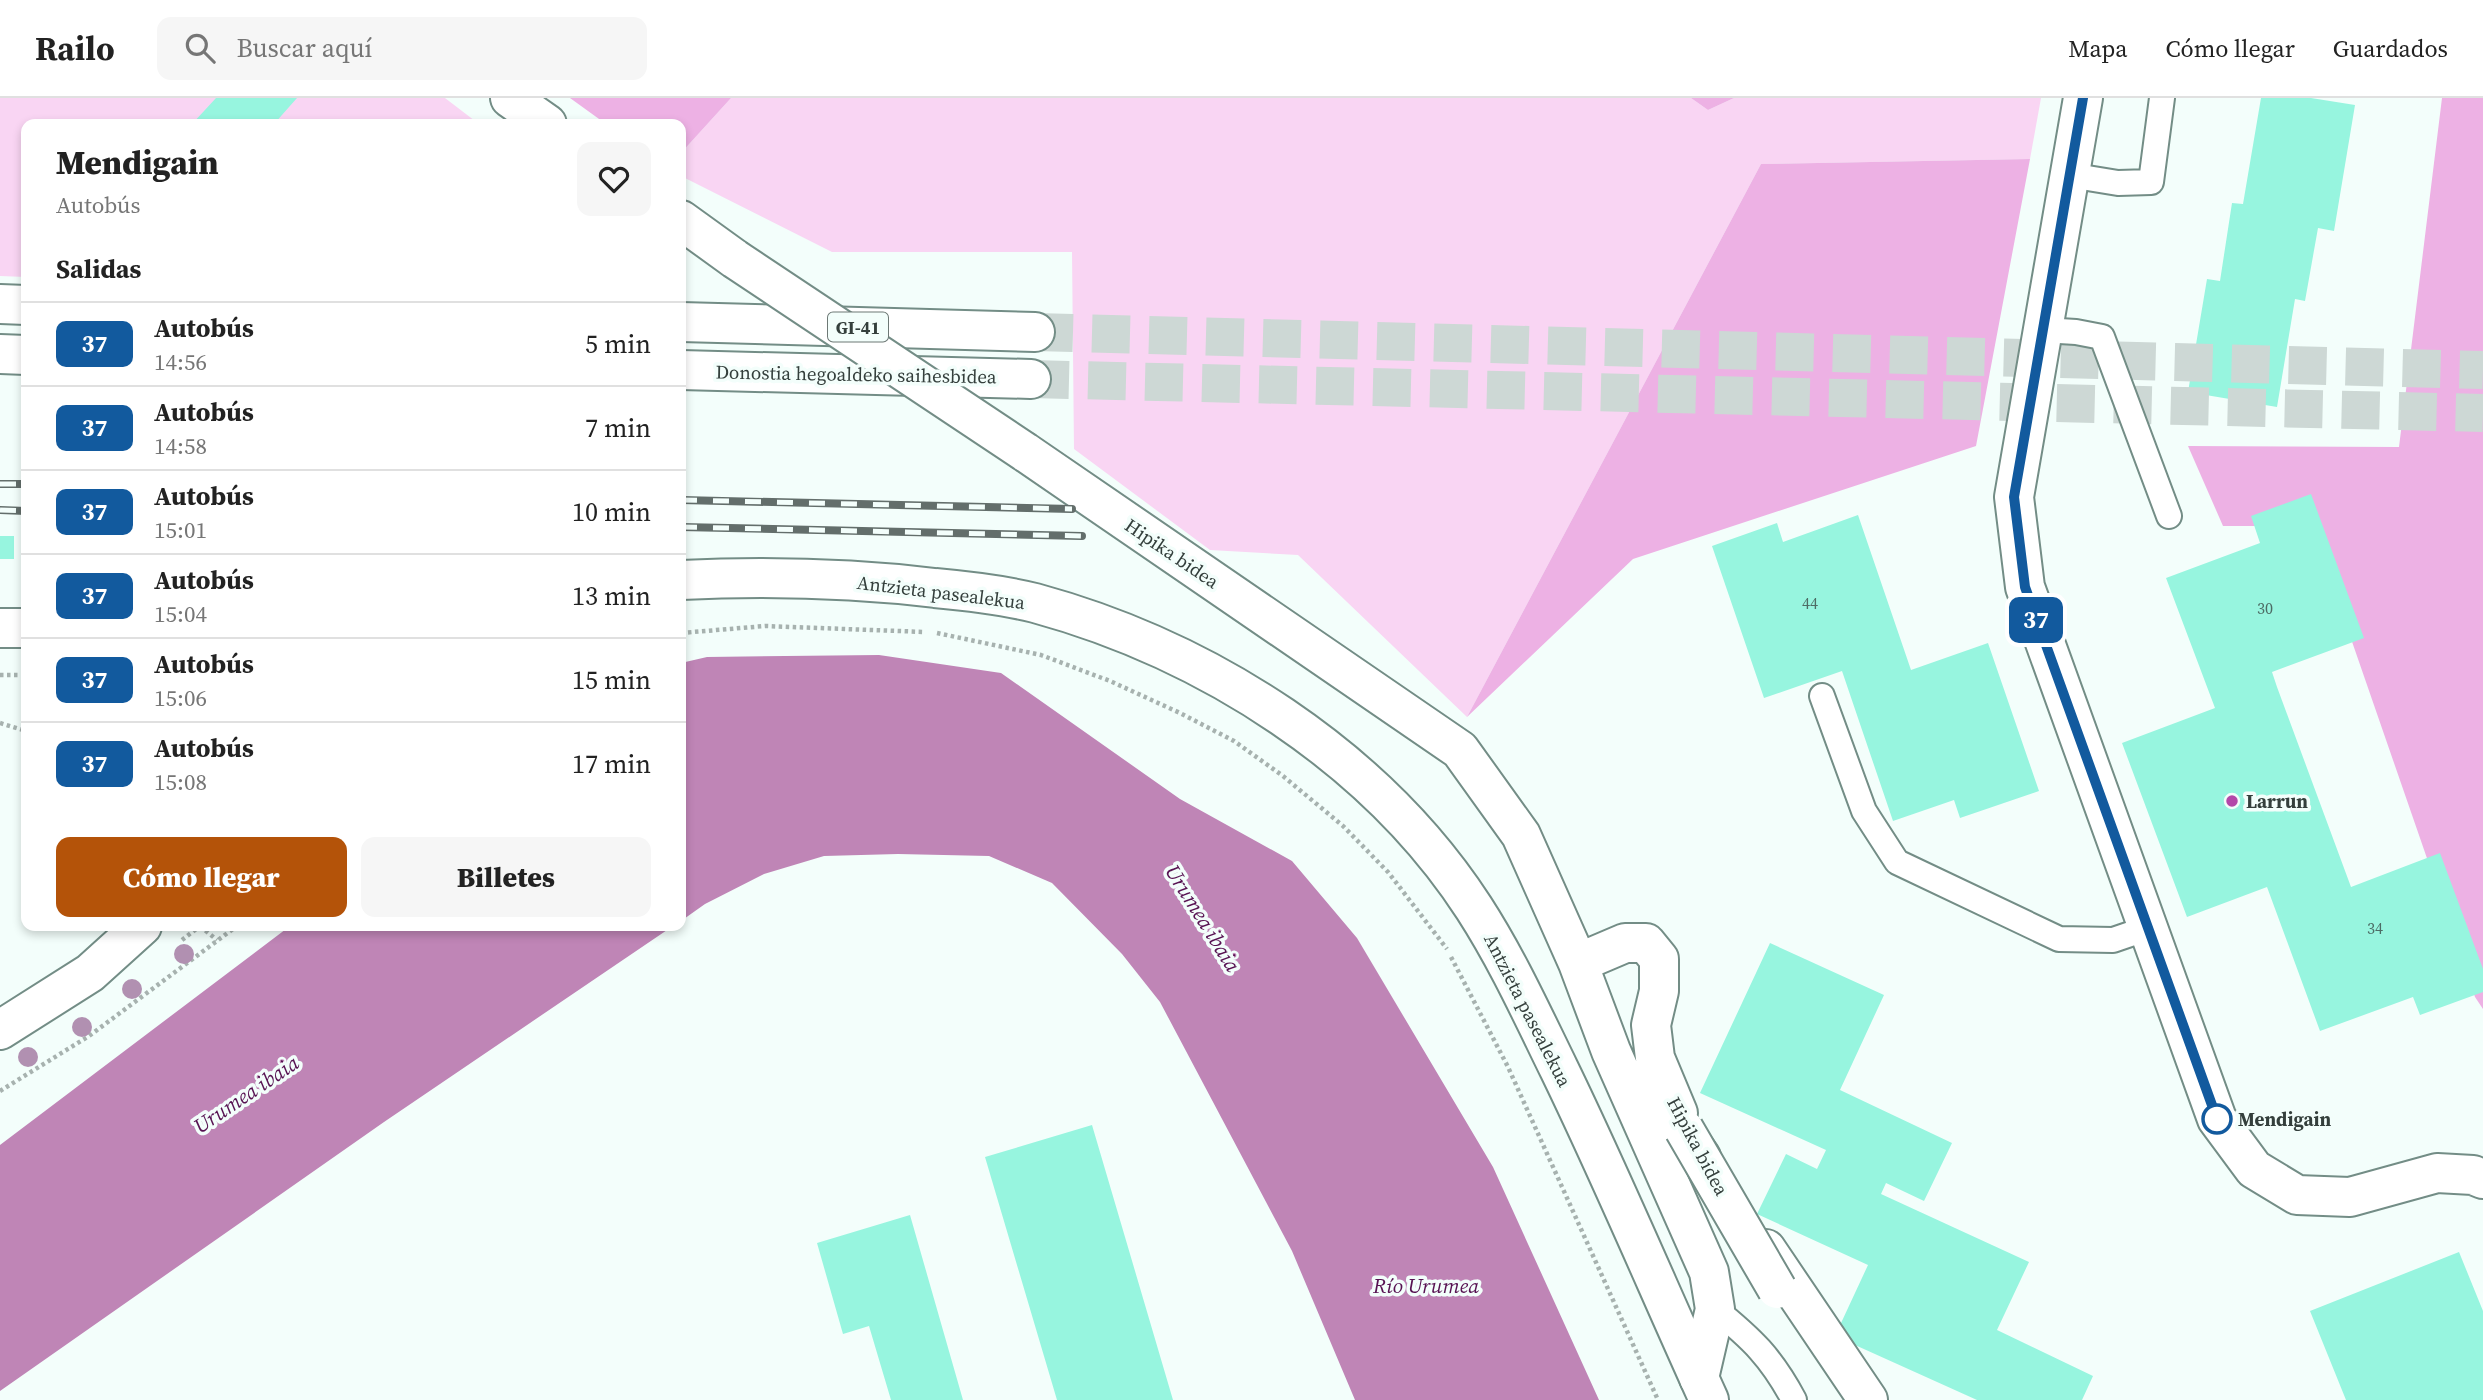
<!DOCTYPE html>
<html lang="es">
<meta charset="utf-8">
<style>
body{margin:0;font-family:"Source Serif 4",serif;background:#f6f6f6;color:#222;height:100vh;display:flex;flex-direction:column;font-size:26px;white-space:nowrap}
*{box-sizing:border-box;margin:0}
p{font-size:23px;color:#767676}
.icon{flex:none;width:38px;height:38px;fill:none;stroke:currentColor;stroke-width:2;stroke-linecap:round;stroke-linejoin:round}
.map{position:relative;flex:1;overflow:hidden}
.sheet{position:absolute;left:21px;top:21px;width:665px;height:812px;display:flex;flex-direction:column;background:#fff;border-radius:14px;box-shadow:0 4px 10px #0003}
.sheet>*{flex:none}
.badge{padding:0 14px;border-radius:10px;font-size:24px;line-height:46px}
.map>.badge{position:absolute;translate:-50% -50%;box-shadow:0 0 0 4px #fff}
h2{padding:0 35px;font-size:26px;line-height:63px}
.round{display:grid;place-items:center;flex:none;width:74px;height:74px;border-radius:14px;background:#f6f6f6}
.summary{display:flex;align-items:center;justify-content:space-between;height:119px;padding:0 35px}
h1{font-size:33px;font-weight:800;line-height:52px}
.primary-button{display:flex;gap:14px;margin-top:auto;padding:14px 35px}
.primary-button a{flex:1;height:80px;border-radius:14px;background:#b45309;color:#fff;font-size:28px;font-weight:800;line-height:80px;text-align:center}
.primary-button a+a{background:#f6f6f6;color:#222}
ul{padding:0;list-style:none}
li{display:flex;align-items:center;gap:21px;height:84px;padding:0 35px;border-top:2px solid #e0e0e0}
li div{flex:1}
li b{display:block;font-size:26px}
li em{font-style:normal}
li .badge{min-width:77px;font-weight:700;text-align:center}
header{display:flex;align-items:center;gap:42px;box-sizing:border-box;height:98px;padding:0 35px;background:#fff;border-bottom:2px solid #e0e0e0}
header strong{font-size:33px}
nav{display:flex;gap:38px;margin-inline-start:auto;font-size:24px}
.search{width:490px;height:63px;background:#f6f6f6;display:flex;align-items:center;gap:18px;box-sizing:border-box;padding:0 24px;border-radius:14px;color:#767676;font-size:26px}
.map>svg:first-child{display:block}
.green{fill:#f9d5f3}
.forest{fill:#edb1e4}
.water{fill:#bf85b6}
.building{fill:#97f5df}
.lines{fill:none;stroke-linecap:round;stroke-linejoin:round}
.primary-tunnel{stroke:#cdd8d5;stroke-width:38;stroke-dasharray:38 19;stroke-linecap:butt}
.lane-casing{stroke:#738d86;stroke-width:28}
.street-casing{stroke:#738d86;stroke-width:42}
.secondary-casing{stroke:#738d86;stroke-width:42}
.primary-casing{stroke:#738d86;stroke-width:42}
.path{stroke:#a7b2af;stroke-width:4.5;stroke-dasharray:3.5 3.5;stroke-linecap:butt}
.lane{stroke:#fff;stroke-width:24}
.street{stroke:#fff;stroke-width:38}
.secondary{stroke:#fff;stroke-width:38}
.primary{stroke:#fff;stroke-width:38}
.rail-casing{stroke:#636e6b;stroke-width:8}
.rail{stroke:#f3fefb;stroke-width:5;stroke-dasharray:16;stroke-linecap:butt}
.street-bridge-casing{stroke:#738d86;stroke-width:42;stroke-linecap:butt}
.street-bridge{stroke:#fff;stroke-width:38}
.tree{fill:#b190b1}
.line-casing{stroke:#fff;stroke-width:16}
.line{stroke:#125a9e;stroke-width:10}
.poi-dot{fill:#b348a9;stroke:#f3fefb;stroke-width:2.5}
.stop-dot{fill:#fff;stroke:#125a9e;stroke-width:3.5}
.labels{text-anchor:middle;dominant-baseline:central;stroke-width:7;stroke-linejoin:round;paint-order:stroke}
.number-label{font-size:16px;fill:#4d6c65}
.shield{fill:#f3fefb;stroke:#6d7875;stroke-width:2}
.shield-label{font-size:18px;font-weight:bold;fill:#343f3c}
.street-label{font-size:19px;fill:#343f3c;stroke:#f3fefb}
.poi-label{font-size:19px;font-weight:bold;fill:#343f3c;stroke:#f3fefb;text-anchor:start}
.stop-label{font-size:19px;font-weight:bold;fill:#343f3c;stroke:#f3fefb;text-anchor:start}
.water-label{font-size:21px;font-style:italic;fill:#571252;stroke:#f3fefb}
</style>
<header>
<strong>Railo</strong>
<div class="search"><svg class="icon" aria-label="search" viewBox="0 0 24 24"><circle cx="10" cy="10" r="6"/><path d="M15 15l6 6"/></svg>Buscar aquí</div>
<nav><a>Mapa</a><a>Cómo llegar</a><a>Guardados</a></nav>
</header>
<div class="map">
<svg width="2483" height="1302" viewBox="0 0 2483 1302">
<rect width="100%" height="100%" fill="#f3fefb"/>
<path class="green" d="M0,0h445l34,26h-453v153l-26,-1z
M731,0h960l17,12 26,-12h307l-11,61 -269,5 -294,553 -169,-162 -88,-5 -136,-101 -2,-197h-240l-151,-76v-23z"/>
<path class="forest" d="M570,0h161l-50,55v-29h-75z
M1691,0h43l-26,12z
M2442,0h41v911l-8,-12 -163,-471h-89l-35,-80 211,1z
M2030,61l-54,287 -343,113 -166,158 294,-553z"/>
<path class="water" d="M879,557l122,18 179,126 112,62 65,77 136,229 106,233h-244l-63,-149 -132,-249 -38,-48 -70,-71 -63,-27 -91,-2 -74,2 -60,18 -59,30 -24,17v-258l26,-6z
M290,828h383l-289,196 -384,269v-246z"/>
<path class="building" d="M216,0h81l-23,26h-82z
M2261,0h50l44,7 -21,126 -16,-3 -13,73 -10,-2 -18,108 -89,-15 19,-113 13,2 12,-78 11,1z
M2311,396l53,144 -92,34 5,15 74,200 89,-34 43,116v23l-63,23 -7,-18 -93,34 -53,-144 -80,30 -65,-174 93,-35 -49,-130 94,-35 -9,-27z
M1858,417l53,155 77,-27 51,148 -79,27 -6,-18 -61,21 -51,-150 -78,27 -52,-152 65,-23 6,19z
M0,438h14v23h-14z
M1770,845l114,52 -44,95 112,53 -28,58 -38,-18 -5,11 148,68 -32,68 96,46 -11,24h-105l-142,-64 33,-71 -111,-51 29,-60 31,15 9,-19 -126,-57z
M1092,1027l81,275h-116l-72,-243z
M910,1117l53,185h-72l-22,-74 -26,8 -26,-91z
M2459,1154l24,59v89h-137l-36,-89z"/>
<g class="lines">
<path class="primary-tunnel" d="M1035,234l1448,38
M1031,281l1452,34"/>
<g class="lane-casing">
<path id="lane" d="M2069,77l49,8 33,-1 11,-84
M2043,232l33,2 26,5 67,179
M1822,598l42,115 33,51 162,77 54,1 35,-12
M1715,1211c37,30 56,48 79,91"/>
</g>
<g class="street-casing">
<path id="street" d="M510,0l37,26
M2083,0l-69,399 11,90 192,532 37,50 43,26 53,2 87,-24 36,2 10,4
M681,122l54,39
M1025,354l435,298 61,85 57,128 33,88 98,221 6,37 -16,69
M1578,865l47,-20h21l13,16v32l-8,34 4,33 23,55
M0,932l90,-57 52,-47
M1656,995l45,64
M1766,1151l102,151"/>
</g>
<g class="secondary-casing">
<path id="secondary" d="M681,482c85,-4 169,-2 254,8 33,3 68,7 100,15 172,47 341,154 439,305 33,51 58,106 85,161 53,109 100,221 150,331
M0,530h26"/>
</g>
<g class="primary-casing">
<path id="primary" d="M0,206l26,1
M681,224l354,10
M0,256l26,1
M681,272l350,9"/>
</g>
<path class="path" d="M681,535l84,-7 160,6
M937,535l104,22 69,26 70,32 54,28 49,35 60,50 45,46 59,77
M0,577h26
M0,625l26,8
M200,828l17,14
M182,842l18,-14
M1451,859l57,110 150,333
M0,993l89,-55 148,-110"/>
<use href="#lane" class="lane"/>
<use href="#street" class="street"/>
<use href="#secondary" class="secondary"/>
<use href="#primary" class="primary"/>
<g class="rail-casing">
<path id="rail" d="M0,386h26
M681,402l391,9
M0,412l26,1
M681,429l401,9"/>
</g>
<use href="#rail" class="rail"/>
<g class="street-bridge-casing">
<path id="street-bridge" d="M735,161l290,193
M1684,1031l93,160"/>
</g>
<use href="#street-bridge" class="street-bridge"/>
</g>
<g class="tree">
<circle cx="184" cy="856" r="10"/>
<circle cx="132" cy="891" r="10"/>
<circle cx="82" cy="929" r="10"/>
<circle cx="28" cy="959" r="10"/>
</g>
<g class="lines">
<g class="line-casing">
<path id="line" d="M2083,0l-69,399 11,90 192,532"/>
</g>
<use href="#line" class="line"/>
</g>
<circle class="poi-dot" cx="2232" cy="703" r="7"/>
<circle class="stop-dot" cx="2217" cy="1021" r="14"/>
<g class="labels">
<g class="number-label">
<text x="1810" y="505">44</text>
<text x="2265" y="510">30</text>
<text x="2375" y="830">34</text>
</g>
<rect class="shield" x="828" y="214.5" width="60" height="29" rx="5"/>
<g class="shield-label">
<text x="858" y="229">GI-41</text>
</g>
<g class="street-label">
<text transform="translate(856 276) rotate(1)">Donostia hegoaldeko saihesbidea</text>
<text transform="translate(1172 455) rotate(34)">Hipika bidea</text>
<text transform="translate(941 494) rotate(7)">Antzieta pasealekua</text>
<text transform="translate(1528 912) rotate(63)">Antzieta pasealekua</text>
<text transform="translate(1698 1048) rotate(62)">Hipika bidea</text>
</g>
<g class="poi-label">
<text x="2246" y="703">Larrun</text>
</g>
<g class="stop-label">
<text x="2238" y="1021">Mendigain</text>
</g>
<g class="water-label">
<text transform="translate(1203 820) rotate(58)">Urumea ibaia</text>
<text transform="translate(246 996) rotate(-34)">Urumea ibaia</text>
<text x="1426" y="1187">Río Urumea</text>
</g>
</g>
</svg>
<b class="badge" style="left:2036px;top:522px;background:#125a9e;color:#fff">37</b>
<section class="sheet">
<div class="summary"><div><h1>Mendigain</h1><p>Autobús</p></div><a class="round"><svg class="icon" aria-label="heart" viewBox="0 0 24 24"><path d="M12 20l-8-8c-3-5 5-10 8-4 3-6 11-1 8 4z"/></svg></a></div>
<h2>Salidas</h2>
<ul>
<li><span class="badge" style="background:#125a9e;color:#fff">37</span><div><b>Autobús</b><p>14:56</p></div><em>5 min</em></li>
<li><span class="badge" style="background:#125a9e;color:#fff">37</span><div><b>Autobús</b><p>14:58</p></div><em>7 min</em></li>
<li><span class="badge" style="background:#125a9e;color:#fff">37</span><div><b>Autobús</b><p>15:01</p></div><em>10 min</em></li>
<li><span class="badge" style="background:#125a9e;color:#fff">37</span><div><b>Autobús</b><p>15:04</p></div><em>13 min</em></li>
<li><span class="badge" style="background:#125a9e;color:#fff">37</span><div><b>Autobús</b><p>15:06</p></div><em>15 min</em></li>
<li><span class="badge" style="background:#125a9e;color:#fff">37</span><div><b>Autobús</b><p>15:08</p></div><em>17 min</em></li>
</ul>
<div class="primary-button"><a>Cómo llegar</a><a>Billetes</a></div>
</section>
</div>
